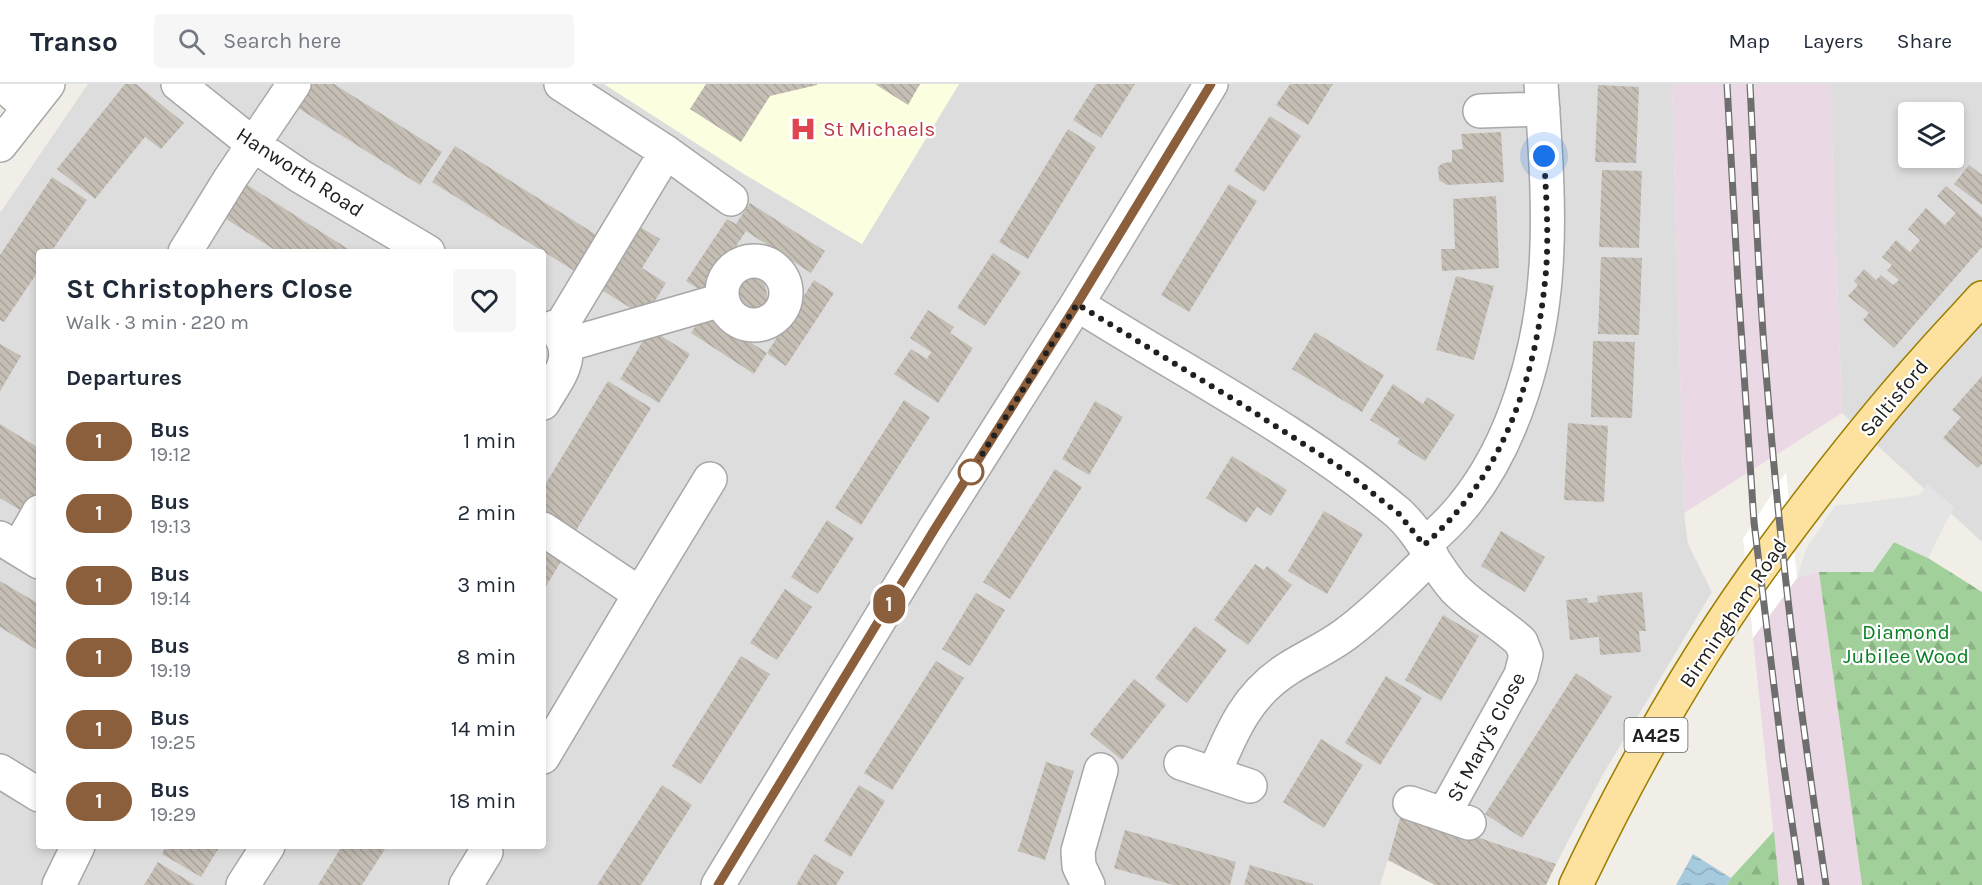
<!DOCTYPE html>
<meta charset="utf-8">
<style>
body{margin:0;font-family:Karla,sans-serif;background:#f6f6f7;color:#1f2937;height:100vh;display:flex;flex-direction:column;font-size:22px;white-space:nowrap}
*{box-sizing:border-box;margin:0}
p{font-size:20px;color:#747a83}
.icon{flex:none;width:33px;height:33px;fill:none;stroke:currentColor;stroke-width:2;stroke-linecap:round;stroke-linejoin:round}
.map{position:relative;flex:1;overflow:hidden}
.panel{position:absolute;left:36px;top:165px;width:510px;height:600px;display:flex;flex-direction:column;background:#fff;border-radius:6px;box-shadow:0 3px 9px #0003}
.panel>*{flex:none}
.badge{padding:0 12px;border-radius:20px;font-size:21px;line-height:39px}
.fabs{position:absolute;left:1898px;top:18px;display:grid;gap:12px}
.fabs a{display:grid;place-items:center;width:66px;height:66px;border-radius:6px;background:#fff;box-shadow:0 3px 9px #0003;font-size:30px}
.you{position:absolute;width:30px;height:30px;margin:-15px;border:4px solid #fff;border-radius:50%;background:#1a73e8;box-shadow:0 0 0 9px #1a73e833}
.map>.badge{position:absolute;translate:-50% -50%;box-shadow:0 0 0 3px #fff}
h2{padding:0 30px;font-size:22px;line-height:54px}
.round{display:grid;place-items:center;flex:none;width:63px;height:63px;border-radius:6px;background:#f6f6f7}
.summary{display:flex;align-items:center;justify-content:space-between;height:102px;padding:0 30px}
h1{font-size:28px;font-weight:700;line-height:45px}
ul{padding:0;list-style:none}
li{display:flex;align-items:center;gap:18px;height:72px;padding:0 30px}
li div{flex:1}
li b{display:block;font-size:22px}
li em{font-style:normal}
li .badge{min-width:66px;font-weight:700;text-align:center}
header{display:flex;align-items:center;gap:36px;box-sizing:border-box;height:84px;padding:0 30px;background:#fff;border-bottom:2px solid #e0e1e3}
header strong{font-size:28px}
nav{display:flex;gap:33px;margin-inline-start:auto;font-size:21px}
.search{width:420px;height:54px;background:#f6f6f7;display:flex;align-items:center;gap:15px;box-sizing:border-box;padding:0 21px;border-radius:6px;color:#747a83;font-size:22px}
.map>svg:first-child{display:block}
.residential{fill:#dedddd;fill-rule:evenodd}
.education{fill:#fbffe0}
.railway{fill:#ead8e4}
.forest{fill:url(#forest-firs)}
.parking{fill:#e4e4e4}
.water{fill:url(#water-waves)}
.pier{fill:#fff}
.building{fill:url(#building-back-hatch)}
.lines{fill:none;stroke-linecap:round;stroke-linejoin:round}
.minor-casing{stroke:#a7a7a7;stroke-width:36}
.major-casing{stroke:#9b7d00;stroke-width:36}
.minor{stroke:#fff;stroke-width:33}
.major{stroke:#fde19e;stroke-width:33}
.rail-casing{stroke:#6e6e6e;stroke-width:7}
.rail{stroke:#fff;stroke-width:4.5;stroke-dasharray:14;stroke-linecap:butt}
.line-casing{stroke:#fff;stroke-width:14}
.line{stroke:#8b5e3c;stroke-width:9}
.walk{stroke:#202020;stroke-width:6;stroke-dasharray:0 10.8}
.stop-dot{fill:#fff;stroke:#8b5e3c;stroke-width:3}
.labels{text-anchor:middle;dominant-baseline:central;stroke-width:4.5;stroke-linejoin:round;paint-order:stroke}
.shield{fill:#fff;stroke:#636363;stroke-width:1.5}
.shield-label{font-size:20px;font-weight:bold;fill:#202020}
.health-label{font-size:21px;fill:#be3a42;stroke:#fff;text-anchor:start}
.street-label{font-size:21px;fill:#202020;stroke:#fff}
.park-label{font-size:21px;fill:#0a8124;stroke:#fff}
</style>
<header>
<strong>Transo</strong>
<div class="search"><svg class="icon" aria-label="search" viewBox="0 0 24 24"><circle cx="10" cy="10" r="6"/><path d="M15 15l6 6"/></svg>Search here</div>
<nav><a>Map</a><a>Layers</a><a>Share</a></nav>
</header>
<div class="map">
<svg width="1982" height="801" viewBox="0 0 1982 801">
<defs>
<pattern id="forest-firs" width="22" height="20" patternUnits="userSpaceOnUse" patternTransform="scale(1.5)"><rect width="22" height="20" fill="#a2d09a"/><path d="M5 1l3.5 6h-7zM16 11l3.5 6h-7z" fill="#8bb284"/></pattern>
<pattern id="water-waves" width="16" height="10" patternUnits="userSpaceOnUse" patternTransform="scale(1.5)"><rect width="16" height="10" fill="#a6cade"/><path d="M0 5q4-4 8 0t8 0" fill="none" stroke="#8fadbe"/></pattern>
<pattern id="building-back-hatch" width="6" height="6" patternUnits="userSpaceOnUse" patternTransform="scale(1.5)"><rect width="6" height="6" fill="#c5beb5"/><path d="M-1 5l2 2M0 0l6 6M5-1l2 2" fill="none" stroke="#a9a39b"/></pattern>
</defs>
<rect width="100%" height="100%" fill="#f0eee6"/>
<path class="residential" d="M88,0h516l140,90 118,70 97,-160h713l12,429 4,31 24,48 -110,184 -46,88 -153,-53 -23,74h-1380v-672zM39,168h504v594h-504z
M1830,0h152v458l-140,-129zM1908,28h45v46h-45z"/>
<path class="education" d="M604,0h355l-97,160 -118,-70z"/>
<path class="railway" d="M1672,0h158l12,329 -158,100z
M1819,488l43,313h-83l-26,-247 44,-60z"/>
<path class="forest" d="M1894,458l34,16 54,34v293h-120l-43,-313 54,-1z
M1774,747l5,54h-52l4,-7z"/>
<path class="parking" d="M1927,400l27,23 -26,51 -34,-16 -21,30h-54l-22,6 9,-29 29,-43 85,-11z"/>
<path class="water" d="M1693,770l38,24 -4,7h-51z"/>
<path class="pier" d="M1786,388l11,106 -44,60 -10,-99z"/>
<path class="building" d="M125,0h11l48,39 -23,26 -16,-12 -50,62 -38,-30z
M302,0h32l108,68 -22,33 -130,-82z
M706,0h111v1l-47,11 -29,46 -51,-33z
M875,0h45l-12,21z
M1096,0h39l-34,54 -28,-18z
M1290,0h43l-25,41 -32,-20z
M1598,1l41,2 -3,76 -41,-1z
M1270,32l31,20 -37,56 -30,-21z
M1068,45l28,18 -68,112 -29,-17z
M1501,48l3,50 -57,3 -8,-5 -1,-13 5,-4 9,-1v-12l11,-1 -2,-15z
M455,62l148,93 -22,36 -149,-93z
M1969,81l13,10v30l-28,-21z
M1602,86l40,1 -3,77 -40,-1z
M52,93l35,23 -36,52h-12v18l-35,52 -4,-2v-65z
M241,97l112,71h-75l-58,-37z
M1229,100l28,17 -68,111 -28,-17z
M1946,102l36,31v30l-88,101 -31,-28 6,-7 -21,-17 10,-11 -4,-4 10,-12 12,11 5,-5 12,10 6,-5 -12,-10 5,-5 -10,-8 14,-17 14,12 10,-12 -12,-11 18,-21 19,17 11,-12 -19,-17z
M1496,112l3,72 -57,3 -1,-22h14l-2,-50z
M750,119l75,48 -14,22 -65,-42 -41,62 -19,-12 41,-62 9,5z
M635,140l25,15 -18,29 24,15 -21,34 -48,-30z
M993,169l28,19 -36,54 -28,-18z
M1601,173l41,1 -3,77 -41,-1z
M763,191l7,35 -27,5 -6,-35z
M1456,192l38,10 -20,74 -38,-10z
M814,196l20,13 -48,73 -19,-13 -13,21 -63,-41 13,-20 63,40z
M928,226l26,17 -4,6 23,15 -35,55 -44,-29 17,-25 16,10 4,-7 -21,-14z
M650,245l40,25 -31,49 -39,-24z
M1315,248l69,43 -22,37 -70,-43z
M1593,257l42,1 -3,76 -41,-1z
M0,260l21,12 -21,35z
M1982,292v88l-4,4 -35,-30 18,-21 -9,-7z
M608,297l43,27 -79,129 -29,-18v-31z
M1393,300l30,20 4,-7 28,18 -30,46 -28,-18 3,-4 -30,-19z
M904,316l26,17 -69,108 -26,-17z
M1095,317l28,16 -34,58 -27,-16z
M1568,339l40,3 -4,76 -40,-2z
M0,340l39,24v64l-14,-9 -5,7 -20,-12z
M1232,372l55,34 -16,26 -14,-9 -11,16 -40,-25z
M1055,385l27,18 -72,112 -27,-17z
M1324,427l39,23 -36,60 -39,-23z
M827,436l27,18 -36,56 -27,-17z
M1501,447l44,26 -20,35 -44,-26z
M543,457l22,14 -22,36z
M1255,480l9,6 3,-4 25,19 -44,60 -34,-25z
M0,497l39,23v47l-39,-24z
M785,505l27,18 -35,53 -27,-17z
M1642,508l4,39h-7l2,21 -41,3 -1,-18 -29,3 -4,-40 21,-2 1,5 10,-1 -1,-6z
M976,509l29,17 -35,56 -28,-17z
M1443,531l36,21 -38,65 -36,-21z
M1195,542l32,24 -40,53 -32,-25z
M741,572l29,18 -69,110 -29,-18z
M936,577l28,17 -72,112 -28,-17z
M1576,589l36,24 -90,141 -37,-24z
M1386,592l36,22 -42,67 -35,-22z
M1134,595l32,26 -44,55 -32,-26z
M1321,655l42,26 -39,63 -41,-26z
M1046,678l28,9 -29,89 -27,-9z
M662,701l30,20 -51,80h-44z
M859,701l26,16 -34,56 -27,-16z
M1402,727l154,53 -10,21h-111l-47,-25z
M1125,746l111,32 -6,23h-57l-59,-17z
M166,762h54l-19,31 -39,-23z
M342,762h45l-25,39h-44z
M814,770l30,18 -8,13h-40z
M158,778l37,23h-51z
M1250,781l63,19v1h-69z"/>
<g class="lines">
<g class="minor-casing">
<path id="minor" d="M2,0l27,24
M178,0l76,61 46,31 128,76
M561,0l105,68 65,47
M1480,27l63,-2
M0,61l48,-61
M185,168l45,-73 64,-95
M722 209a32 32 0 1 1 64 0a32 32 0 1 1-64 0Z
M1077,220c107,68 222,126 320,208 24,21 36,52 57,76 20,21 47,35 67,54l5,13 -5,20 -77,139
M558,247l108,-179
M566,261l156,-45
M543,319c16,-27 36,-48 11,-76
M543,445l97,65 70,-115
M0,454l39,24
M1424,461c14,-12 28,-25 39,-39 52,-63 78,-159 83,-239 4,-60 -1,-123 -5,-183
M18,465l21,-37
M543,673l97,-163
M1181,679l69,23
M0,687l39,24
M1214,690c18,-43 33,-80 75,-106 19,-12 40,-21 58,-35 31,-23 57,-51 85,-77
M1410,719l59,20
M59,801l19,-39
M243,801l25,-39
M466,801l20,-33
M718,801l216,-355 143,-226 134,-220
M1088,801l-9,-19 -1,-15 23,-81"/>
</g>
<g class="major-casing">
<path id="major" d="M1576,801c54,-113 120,-231 195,-332 50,-68 103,-136 159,-198 17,-19 35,-38 52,-57"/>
</g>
<use href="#minor" class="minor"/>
<use href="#major" class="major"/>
<g class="rail-casing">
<path id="rail" d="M1727,0l11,200 16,238 29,238 18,125
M1750,0c5,100 8,200 17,300 13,167 34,335 59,501"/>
</g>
<use href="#rail" class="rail"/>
</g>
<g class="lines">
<g class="line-casing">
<path id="line" d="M718,801l216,-355 143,-226 134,-220"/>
</g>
<use href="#line" class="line"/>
<path class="walk" d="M971,388l106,-168 164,100 97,62 61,48 25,31c81,-70 113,-171 122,-274 3,-38 0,-77 -2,-115"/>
</g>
<defs>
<g id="hospital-bare" transform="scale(2.07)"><path d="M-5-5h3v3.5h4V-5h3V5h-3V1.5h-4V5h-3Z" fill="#e0444e" stroke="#fff" stroke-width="2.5" paint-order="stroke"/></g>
</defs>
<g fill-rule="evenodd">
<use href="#hospital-bare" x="803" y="45"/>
</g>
<circle class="stop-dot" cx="971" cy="388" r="12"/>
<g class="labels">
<rect class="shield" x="1624.5" y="634" width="63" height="34" rx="4.5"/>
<g class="shield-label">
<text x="1656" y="651">A425</text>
</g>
<g class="health-label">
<text x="823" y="45">St Michaels</text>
</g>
<g class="street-label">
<text transform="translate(300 88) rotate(33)">Hanworth Road</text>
<text transform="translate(1894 314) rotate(-50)">Saltisford</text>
<text transform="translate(1733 529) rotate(-56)">Birmingham Road</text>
<text transform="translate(1486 653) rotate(-62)">St Mary's Close</text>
</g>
<g class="park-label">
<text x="1906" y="548">Diamond<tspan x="1906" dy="24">Jubilee Wood</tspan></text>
</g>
</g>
</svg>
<div class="fabs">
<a><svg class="icon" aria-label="layers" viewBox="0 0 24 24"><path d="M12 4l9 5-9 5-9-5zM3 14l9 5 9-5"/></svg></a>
</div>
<div class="you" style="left:1544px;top:72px"></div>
<b class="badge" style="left:889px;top:520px;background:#8b5e3c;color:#fff">1</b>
<section class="panel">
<div class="summary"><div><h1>St Christophers Close</h1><p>Walk · 3 min · 220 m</p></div><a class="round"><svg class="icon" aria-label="heart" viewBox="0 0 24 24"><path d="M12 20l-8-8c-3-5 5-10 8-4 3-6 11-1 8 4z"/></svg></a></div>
<h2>Departures</h2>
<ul>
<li><span class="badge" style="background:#8b5e3c;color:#fff">1</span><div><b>Bus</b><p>19:12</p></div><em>1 min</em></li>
<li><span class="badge" style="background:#8b5e3c;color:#fff">1</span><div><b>Bus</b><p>19:13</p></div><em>2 min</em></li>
<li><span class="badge" style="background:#8b5e3c;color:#fff">1</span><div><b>Bus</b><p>19:14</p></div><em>3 min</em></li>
<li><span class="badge" style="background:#8b5e3c;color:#fff">1</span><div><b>Bus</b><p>19:19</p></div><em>8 min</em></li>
<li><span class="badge" style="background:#8b5e3c;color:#fff">1</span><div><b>Bus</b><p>19:25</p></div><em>14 min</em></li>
<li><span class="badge" style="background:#8b5e3c;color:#fff">1</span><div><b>Bus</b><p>19:29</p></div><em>18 min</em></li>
</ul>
</section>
</div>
